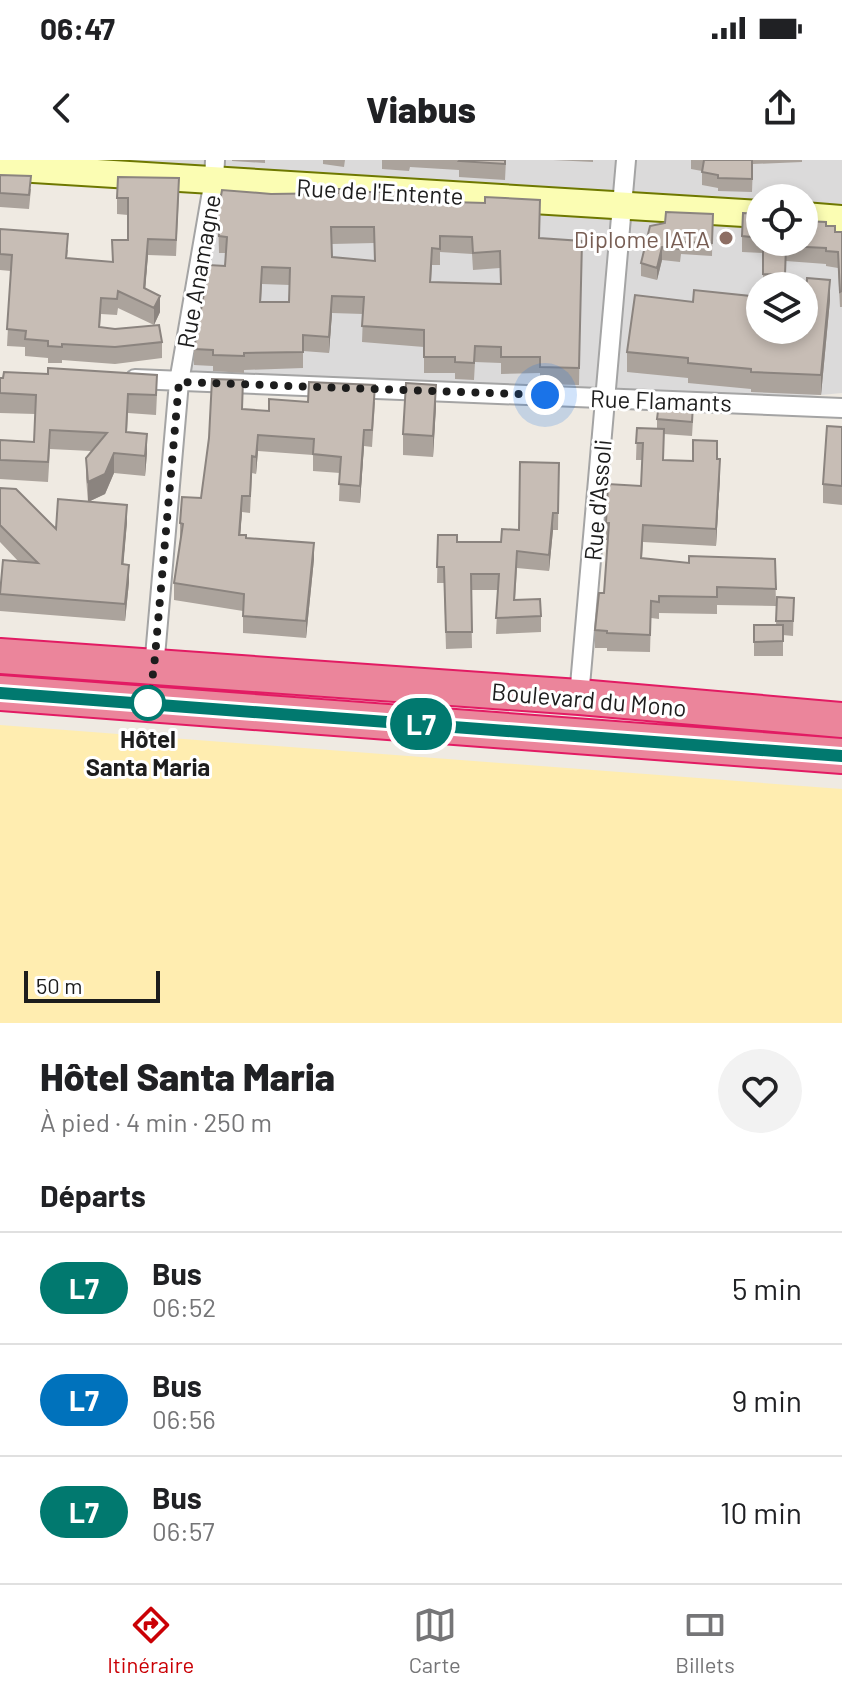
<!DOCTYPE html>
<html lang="fr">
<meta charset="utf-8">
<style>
body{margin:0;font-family:Barlow,sans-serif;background:#f2f2f2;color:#202124;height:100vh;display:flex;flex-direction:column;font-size:30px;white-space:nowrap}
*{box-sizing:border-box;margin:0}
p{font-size:26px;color:#757577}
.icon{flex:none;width:44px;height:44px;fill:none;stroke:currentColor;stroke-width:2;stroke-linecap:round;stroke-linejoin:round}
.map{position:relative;height:863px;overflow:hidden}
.side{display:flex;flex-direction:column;background:#fff;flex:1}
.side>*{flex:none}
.badge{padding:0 16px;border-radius:26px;font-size:28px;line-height:52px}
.controls{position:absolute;left:746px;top:24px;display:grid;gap:16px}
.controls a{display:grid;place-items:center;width:72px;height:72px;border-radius:50%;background:#fff;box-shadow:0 4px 12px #0003;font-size:40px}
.scale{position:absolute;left:24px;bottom:20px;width:136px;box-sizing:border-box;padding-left:8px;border:4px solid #1d1d1d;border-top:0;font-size:22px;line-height:28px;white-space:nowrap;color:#1d1d1d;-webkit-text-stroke:6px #fff;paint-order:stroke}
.you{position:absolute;width:40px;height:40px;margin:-20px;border:6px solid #fff;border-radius:50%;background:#1a73e8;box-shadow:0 0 0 12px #1a73e833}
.map>.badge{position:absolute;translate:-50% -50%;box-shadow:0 0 0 4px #fff}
h2{padding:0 40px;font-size:30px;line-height:72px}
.round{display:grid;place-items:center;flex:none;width:84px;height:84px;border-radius:42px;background:#f2f2f2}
.overview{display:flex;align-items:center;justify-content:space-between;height:136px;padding:0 40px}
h1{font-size:38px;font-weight:800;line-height:60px}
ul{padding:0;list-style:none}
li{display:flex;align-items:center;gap:24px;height:112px;padding:0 40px;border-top:2px solid #e0e0e0}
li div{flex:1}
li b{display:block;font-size:30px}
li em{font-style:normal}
li .badge{min-width:88px;font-weight:700;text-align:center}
.status{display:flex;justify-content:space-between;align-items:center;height:56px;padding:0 40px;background:#fff;direction:ltr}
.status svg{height:22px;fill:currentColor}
header{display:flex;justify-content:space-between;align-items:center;height:104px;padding:0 40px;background:#fff;font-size:36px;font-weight:800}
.tab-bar{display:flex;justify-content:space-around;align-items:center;height:112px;border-top:2px solid #e0e0e0;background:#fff;font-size:22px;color:#757577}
.tab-bar a{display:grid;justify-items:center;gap:4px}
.tab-bar .current{color:#ca0005}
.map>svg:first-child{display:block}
.residential{fill:#dbdada;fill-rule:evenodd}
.sand{fill:#ffedb0}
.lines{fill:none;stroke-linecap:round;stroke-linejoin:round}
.street-casing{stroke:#a4a4a4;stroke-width:22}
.secondary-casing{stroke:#6e7800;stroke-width:30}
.highway-casing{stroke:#e21b63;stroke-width:38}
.street{stroke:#fff;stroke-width:18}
.secondary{stroke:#fbfdb3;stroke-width:26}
.highway{stroke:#eb859b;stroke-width:34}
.wall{fill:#aba39c;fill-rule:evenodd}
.shaded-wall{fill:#8b847f}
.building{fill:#c7bdb5;stroke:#8b847f;stroke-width:2;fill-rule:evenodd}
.line-casing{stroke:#fff;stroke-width:18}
.line{stroke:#01796f;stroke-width:12}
.walk{stroke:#1d1d1d;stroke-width:8;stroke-dasharray:0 14.4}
.education-dot{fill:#8d6e63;stroke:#fff;stroke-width:3}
.stop-dot{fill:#fff;stroke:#01796f;stroke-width:4}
.labels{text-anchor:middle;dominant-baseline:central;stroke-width:6;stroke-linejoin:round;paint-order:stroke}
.street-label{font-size:24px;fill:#1d1d1d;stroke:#fff}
.education-label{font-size:24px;fill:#785e54;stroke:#fff;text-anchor:end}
.stop-label{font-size:24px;font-weight:bold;fill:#1d1d1d;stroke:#fff}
</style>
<div class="status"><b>06:47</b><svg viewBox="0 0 49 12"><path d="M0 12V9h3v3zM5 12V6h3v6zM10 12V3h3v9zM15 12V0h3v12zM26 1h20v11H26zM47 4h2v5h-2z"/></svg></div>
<header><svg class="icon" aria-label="back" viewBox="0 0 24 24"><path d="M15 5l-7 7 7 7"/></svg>Viabus<svg class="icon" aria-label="share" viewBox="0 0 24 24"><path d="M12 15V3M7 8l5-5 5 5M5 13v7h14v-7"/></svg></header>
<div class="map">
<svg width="842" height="863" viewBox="0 0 842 863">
<rect width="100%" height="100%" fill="#efeae2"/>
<path class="residential" d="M0,0h842v233l-64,6 -600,-23 25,-188zM760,38h44v44h-44zM760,126h44v44h-44z"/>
<path class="sand" d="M0,565l842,64v234h-842z"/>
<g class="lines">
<g class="street-casing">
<path id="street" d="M135,219l707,29
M154,508l25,-286 35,-202 1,-20
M579,537l47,-537"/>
</g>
<g class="secondary-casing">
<path id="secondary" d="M0,7l760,47
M804,56l38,3"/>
</g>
<g class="highway-casing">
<path id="highway" d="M0,496l579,41 263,23
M0,533l842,63"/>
</g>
<use href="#street" class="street"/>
<use href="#secondary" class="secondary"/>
<use href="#highway" class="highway"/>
</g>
<path class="wall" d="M232,0h33v3l-33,-2z
M323,0h22l-1,7 -21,-3z
M382,0h124l-1,20 -46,-3v-7l-49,-3 -1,4 -27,-2z
M553,0h40v2z
M691,0h111v2l-49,2 -1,28 -34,-1v-3l-16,-3v-14l-11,-2z
M0,15l31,14 -2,20 -29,-2z
M369,32l49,9 121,37 43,3 -3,144 -39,-1v-11l-39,1v-11l-26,-1 -1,18 -19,-1v-6h-31v-26l-62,-5 1,-28 -31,-1 -3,40 -26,-2v17l-59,2v3l-31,-2v-5l-19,-1v-16l31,-83 1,-13h-7l-1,-40 53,-19zM374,83l1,18 -43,-4v-13zM440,92l32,2 1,16 27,-2 1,16 -70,-2 1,-17h8zM262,124l28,1 -1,17h-28z
M179,34l-3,62 -28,-1 -3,34 15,23 -6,13 -36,-17 -1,7 -16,-1 -1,13 62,15v16l-47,6 -53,-4v3h-14v-5l-23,-2v-9l-18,-1 4,-75 -11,-1v-41l68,21 -1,8 46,4 15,-22v-25l-11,-1v-16z
M713,54l-1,42 -31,-2 -1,8 -18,-2 -5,20 -16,-4v-13l9,-37z
M756,58h4v24h44l22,-16 9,6h7v75h-2l-2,-39 -12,-2v-2l-40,-3 -1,25h-22v-33l-21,-1v-16z
M830,140l-9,95 -70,-3v-3l-63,-6v-5l-61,-6v-20l133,-22z
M0,218l157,16 -1,21 -28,-2 -1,19 20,21 -2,23 -31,-3 -9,21 -17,8 -2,-24v-20l5,-7 -41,-2 -2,33 -48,-3v-39l34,2 1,-28 -35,-1z
M308,242h67l-3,45 -8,-1 -4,57 -21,-2 1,-28 -27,-2v-16l-55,-4 -2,23 -4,-1 -2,40 -8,-1 -2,23 6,3 68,21 -8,79 -63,-5v-22l-69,-11v-17l7,-43h-1v-17l21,-25 8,-60 33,-29 27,2z
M436,246l-3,51 -30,-2v-21z
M657,259l36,1 -1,16 -28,-2v26l29,1 24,-2 3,17 -4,70 -73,-4 -1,16 47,5 86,-4 1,47 -59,-1v9l-58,-1v6l-8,-1 -1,34 -43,-1v-3h-12v-18l9,-37 4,-53h-2v-17l35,-37 1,-26h-6l1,-32h20z
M842,267v78l-19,-2v-19z
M559,303l-1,67h-5l-4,41 -32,-3 -2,32 26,16v16l-45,2 2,-44h-27l1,58 -26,1 -2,-66h-7l1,-48 19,7h44l18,-12z
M0,328l56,41 71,-7 -4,42 6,18 -4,39 -125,-10v-22l19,-27 -19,-20z
M777,437l17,1 -1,38 -10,-1v21h-29v-31h22z"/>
<path class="shaded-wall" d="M148,79v16l-4,49v-16z
M662,87v13l-5,20v-12z
M830,120v20l-9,95v-20z
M160,136v16l-6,13v-17z
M332,136v17l-3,40v-16z
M436,225v21l-3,51v-21z
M364,270v16l-4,57v-17z
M147,274v19l-2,23v-20z
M258,275v16l-2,23v-17z
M114,293v20l-9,21 -17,8v-20z
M720,299v17l-4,70v-17z
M242,336v16l-3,39v-16z
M127,345v17l-5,59v-17z
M553,353v17l-4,41v-16z
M314,383v16l-8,79v-17z
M129,405v17l-4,39v-17z"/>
<path class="building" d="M460,0h45v4l-46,-3z
M704,0h48v19l-34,-1v-3l-16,-3z
M0,15l31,1 -2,19 -29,-2z
M118,17l61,1 -3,62 -28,-1 -4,49 16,8 -6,12 -36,-17 -1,8 -16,-1 -2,29 16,2 44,-4 3,17 -47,5 -53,-3v3l-14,-1v-5l-23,-2 1,-8 -19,-2 5,-74 -12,-1v-25l68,5 -2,24 47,4 -1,-22h16v-42h-11z
M338,29h27l4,3h49v9l67,2v-6l55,3 -1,38 43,3 -3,127 -39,-1v-10h-39v-10l-26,-1 -1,17 -19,-1v-5h-31v-27l-62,-4 2,-29 -32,-1 -3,41 -26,-2v17l-59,1v3l-31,-1v-5l-19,-1 15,-84 16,1 2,-29 -8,-1 -1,-23 4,-23 49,4 67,-1zM331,67h43l1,34 -43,-4zM440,76l32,1 1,16 27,-2 1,33 -71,-2 2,-34 8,1zM262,107l28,1 -1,34h-29z
M666,52l47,2 -1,29 -31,-1 -1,7 -18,-2 -5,21 -16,-5 9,-37 15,-3z
M743,53l14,1 -1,4h4v20l-18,-2z
M804,61l22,1v4h9v6h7v59l-2,1 -2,-40 -12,-1v-3l-40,-2 -1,29 -22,-1v-32h41z
M807,118l23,2 -9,95 -70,-3v-3l-63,-6v-5l-61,-6 8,-57 58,7 1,-12 66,7v33h44v-31h2z
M48,208l109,7 -1,20 -28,-1 -2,38 21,2 -2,22 -31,-3 -9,21 -17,8 -2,-24 21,-25 -57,-3 -2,32 -48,-2v-20l34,2 2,-47 -36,-2v-15h3l1,-6 44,2z
M212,219l31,1 -1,29 27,2v-12l39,3 1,-20 66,3 -3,45h-8l-4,56 -21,-2 2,-27 -28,-3 1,-15 -56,-4 -2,22 -4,-1 -2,40h-8l-3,39h7v3l68,5 -8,78 -63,-5 1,-22 -70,-11 9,-59 -3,-1 2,-26 19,1 8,-60z
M406,223l30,2 -3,51 -30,-2z
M659,243l34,2 -1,17 -35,-3z
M827,266l15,1v59l-19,-2z
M637,268l27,1 -1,31 30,1v-21l24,1v18h3l-4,70 -73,-4 -2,33 48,5v-7l86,3 1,30 -59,-2v10l-58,-1v6l-8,-1 -1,34 -43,-2v-2l-12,-1 4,-37h5l5,-70h-3l2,-39 33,2 2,-43h-7z
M520,302l39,1 -1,50h-5l-4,42 -32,-4 -3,49 26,-1 1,17 -45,2 3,-44h-28l1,58h-26l-2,-65h-7l1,-32h19v7h44l1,-13 17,1z
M0,328l16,1 40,40 2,-30 69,6 -5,59 7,1 -4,39 -125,-10 3,-34 35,3 -38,-38z
M777,437l17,1 -1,23h-17z
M754,465h29v16l-29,1z"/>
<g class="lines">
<g class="line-casing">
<path id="line" d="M0,533l842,63"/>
</g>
<use href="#line" class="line"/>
<path class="walk" d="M148,543l6,-35 25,-286 366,13"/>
</g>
<circle class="education-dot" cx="726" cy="78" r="8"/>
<circle class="stop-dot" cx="148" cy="543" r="16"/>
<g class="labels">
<g class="street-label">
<text transform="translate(380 31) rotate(3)">Rue de l'Entente</text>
<text transform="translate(198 111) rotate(-80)">Rue Anamagne</text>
<text transform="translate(661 240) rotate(2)">Rue Flamants</text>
<text transform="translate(597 340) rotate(-85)">Rue d'Assoli</text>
<text transform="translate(589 539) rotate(5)">Boulevard du Mono</text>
</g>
<g class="education-label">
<text x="710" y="78">Diplome IATA</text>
</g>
<g class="stop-label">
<text x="148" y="578">Hôtel<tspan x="148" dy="28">Santa Maria</tspan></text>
</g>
</g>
</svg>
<div class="controls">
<a><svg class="icon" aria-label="locate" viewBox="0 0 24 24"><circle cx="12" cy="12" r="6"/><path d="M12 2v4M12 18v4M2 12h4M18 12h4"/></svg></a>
<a><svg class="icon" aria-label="layers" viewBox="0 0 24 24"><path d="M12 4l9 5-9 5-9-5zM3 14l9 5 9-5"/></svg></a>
</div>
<div class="scale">50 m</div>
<div class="you" style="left:545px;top:235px"></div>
<b class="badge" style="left:421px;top:564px;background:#01796f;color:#fff">L7</b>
</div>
<section class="side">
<div class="overview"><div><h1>Hôtel Santa Maria</h1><p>À pied · 4 min · 250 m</p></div><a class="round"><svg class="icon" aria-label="heart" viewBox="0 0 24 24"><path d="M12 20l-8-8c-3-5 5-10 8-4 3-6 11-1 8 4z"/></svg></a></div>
<h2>Départs</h2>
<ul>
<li><span class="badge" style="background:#01796f;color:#fff">L7</span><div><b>Bus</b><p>06:52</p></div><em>5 min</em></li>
<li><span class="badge" style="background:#0072bc;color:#fff">L7</span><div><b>Bus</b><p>06:56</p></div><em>9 min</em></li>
<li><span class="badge" style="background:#01796f;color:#fff">L7</span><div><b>Bus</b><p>06:57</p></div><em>10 min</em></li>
</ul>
</section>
<nav class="tab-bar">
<a class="current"><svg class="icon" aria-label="directions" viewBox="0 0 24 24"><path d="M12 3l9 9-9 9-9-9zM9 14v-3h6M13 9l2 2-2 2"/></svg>Itinéraire</a>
<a><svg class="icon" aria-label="map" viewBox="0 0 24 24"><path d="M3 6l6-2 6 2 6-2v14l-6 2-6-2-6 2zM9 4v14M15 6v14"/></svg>Carte</a>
<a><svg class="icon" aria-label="tickets" viewBox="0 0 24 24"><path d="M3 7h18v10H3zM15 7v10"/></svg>Billets</a>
</nav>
